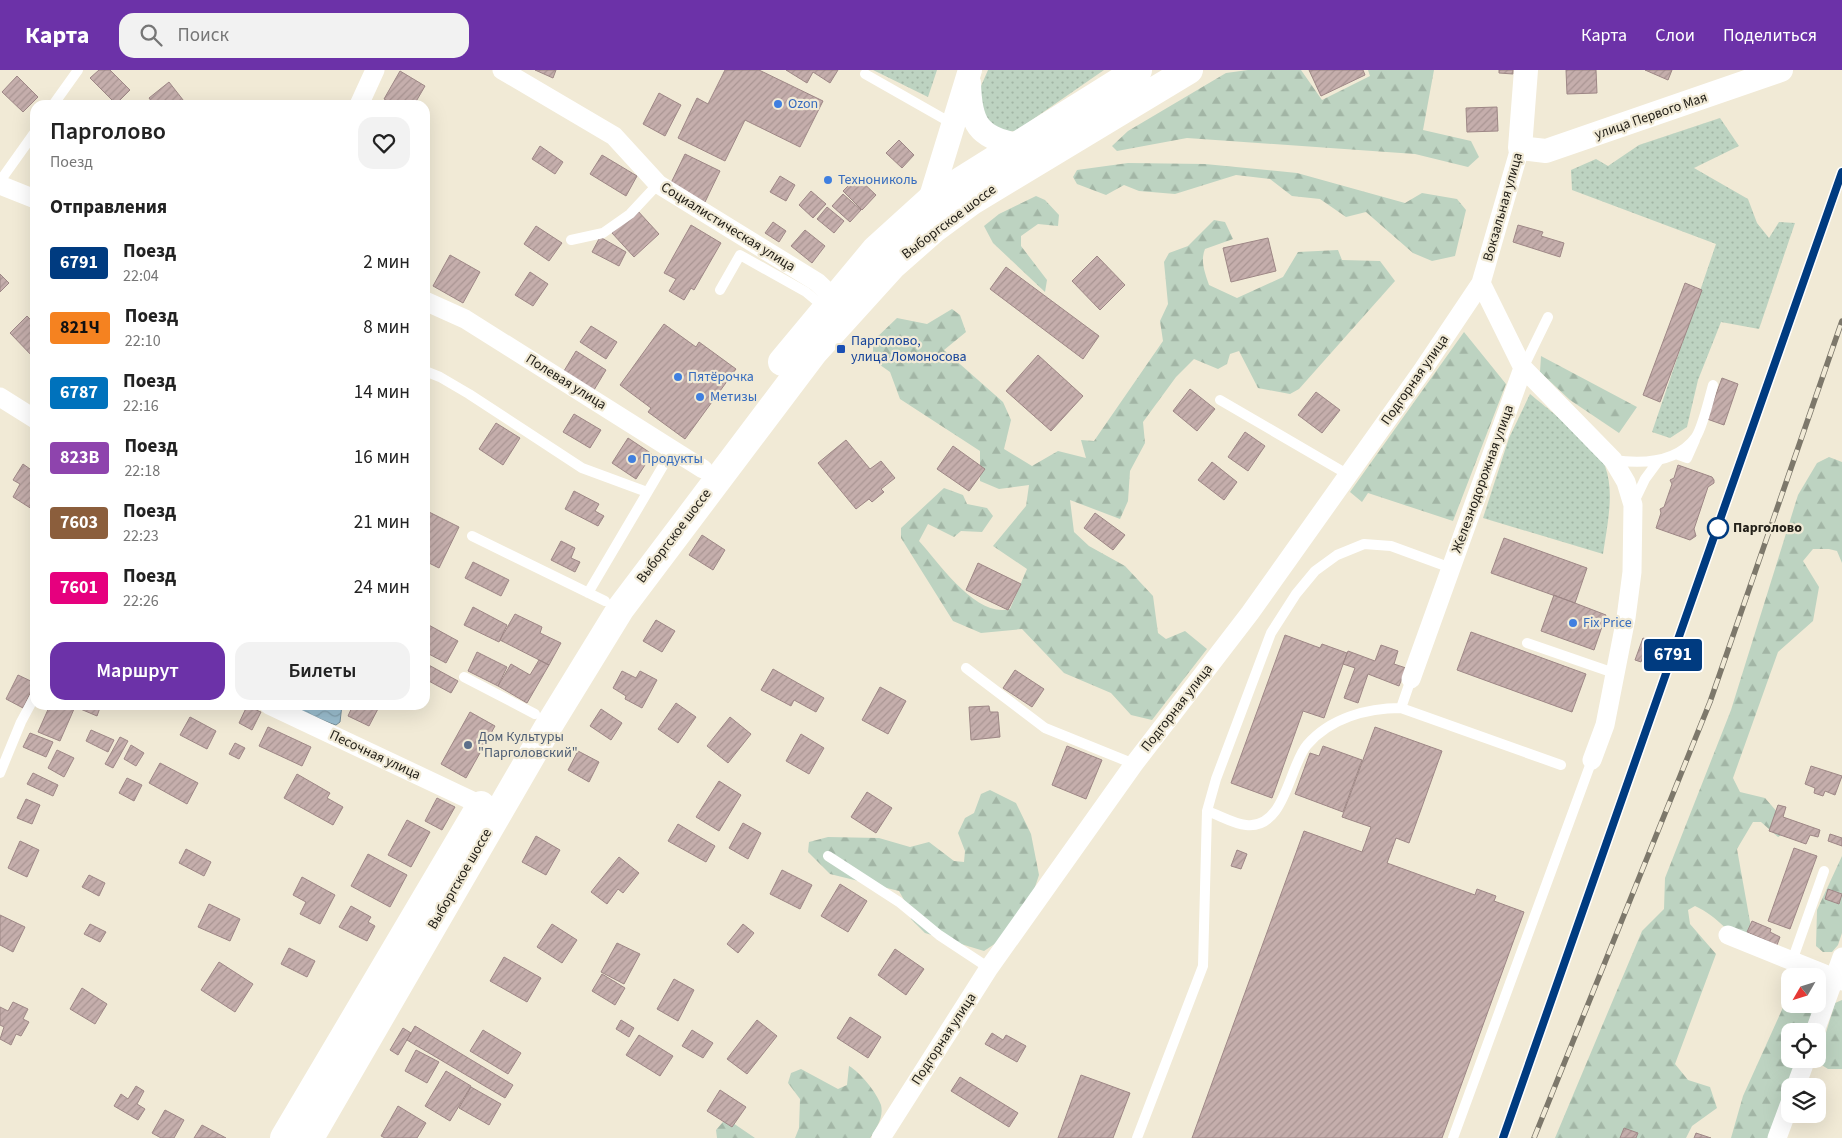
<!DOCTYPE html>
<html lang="ru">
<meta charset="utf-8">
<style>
body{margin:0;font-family:"Source Sans 3",sans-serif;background:#f2f2f2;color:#222;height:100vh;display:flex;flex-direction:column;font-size:19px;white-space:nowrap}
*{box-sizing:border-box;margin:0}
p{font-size:16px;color:#767676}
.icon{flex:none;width:28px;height:28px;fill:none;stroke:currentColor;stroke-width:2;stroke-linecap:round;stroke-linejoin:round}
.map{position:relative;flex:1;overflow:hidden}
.panel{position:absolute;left:30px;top:30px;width:400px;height:610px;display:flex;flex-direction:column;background:#fff;border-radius:15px;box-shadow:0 5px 20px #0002}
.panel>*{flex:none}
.badge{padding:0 10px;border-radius:4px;font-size:18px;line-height:32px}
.needle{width:32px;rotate:231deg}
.buttons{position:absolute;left:1781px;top:898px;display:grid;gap:10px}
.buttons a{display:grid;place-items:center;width:45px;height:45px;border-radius:10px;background:#fff;box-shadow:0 5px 20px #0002;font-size:25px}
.map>.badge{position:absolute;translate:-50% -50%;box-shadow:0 0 0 2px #fff}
h2{padding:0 20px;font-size:19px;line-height:45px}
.round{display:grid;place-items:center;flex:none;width:52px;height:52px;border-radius:15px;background:#f2f2f2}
.summary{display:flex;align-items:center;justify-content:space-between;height:85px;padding:0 20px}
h1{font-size:24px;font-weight:600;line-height:38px}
.cta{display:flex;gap:10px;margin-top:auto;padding:10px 20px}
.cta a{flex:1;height:58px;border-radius:15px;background:#6c32a8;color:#fff;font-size:20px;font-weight:600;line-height:58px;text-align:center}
.cta a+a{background:#f2f2f2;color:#222}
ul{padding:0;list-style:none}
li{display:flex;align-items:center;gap:15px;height:65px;padding:0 20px}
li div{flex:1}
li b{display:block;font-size:19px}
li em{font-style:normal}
li .badge{min-width:55px;font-weight:700;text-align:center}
header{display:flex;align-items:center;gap:30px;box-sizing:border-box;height:70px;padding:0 25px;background:#6c32a8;color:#fff}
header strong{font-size:24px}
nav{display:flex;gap:28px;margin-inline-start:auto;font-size:18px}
.search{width:350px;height:45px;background:#f2f2f2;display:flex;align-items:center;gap:12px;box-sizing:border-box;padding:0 18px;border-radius:15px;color:#767676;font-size:19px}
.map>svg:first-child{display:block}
.green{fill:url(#green-dots)}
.forest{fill:url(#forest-firs)}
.water{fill:url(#water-waves);stroke:#768e98}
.building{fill:url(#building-hatch);stroke:#9e8786}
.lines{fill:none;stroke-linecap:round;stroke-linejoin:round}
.service{stroke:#fff;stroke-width:10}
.minor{stroke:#fff;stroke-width:19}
.tertiary{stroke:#fff;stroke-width:24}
.primary{stroke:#fff;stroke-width:28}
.rail-casing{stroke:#7d786b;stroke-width:5.5}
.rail{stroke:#f1ead6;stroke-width:4;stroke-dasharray:11;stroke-linecap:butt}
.line-casing{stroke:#fff;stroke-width:11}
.line{stroke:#003b80;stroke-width:8}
.shop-dot{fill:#3f7fe0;stroke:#f1ead6;stroke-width:2}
.transit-dot{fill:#1a4fb4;stroke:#f1ead6;stroke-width:2}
.stop-dot{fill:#fff;stroke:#003b80;stroke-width:2.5}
.service-dot{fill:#5c6f8a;stroke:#f1ead6;stroke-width:2}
.labels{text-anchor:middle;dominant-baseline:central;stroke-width:4.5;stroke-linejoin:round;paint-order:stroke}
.shop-label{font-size:14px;fill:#366cbe;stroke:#f1ead6;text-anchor:start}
.street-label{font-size:14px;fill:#232019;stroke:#f1ead6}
.transit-label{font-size:14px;fill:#164399;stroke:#f1ead6;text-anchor:start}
.stop-label{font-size:14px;font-weight:bold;fill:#232019;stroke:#f1ead6;text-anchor:start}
.service-label{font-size:14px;fill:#4e5e75;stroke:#f1ead6;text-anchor:start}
</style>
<header>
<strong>Карта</strong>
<div class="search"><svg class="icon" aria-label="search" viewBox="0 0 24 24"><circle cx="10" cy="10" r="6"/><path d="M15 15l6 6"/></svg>Поиск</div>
<nav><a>Карта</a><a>Слои</a><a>Поделиться</a></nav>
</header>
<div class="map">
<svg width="1842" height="1068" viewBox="0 0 1842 1068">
<defs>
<pattern id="green-dots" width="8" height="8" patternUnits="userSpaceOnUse" patternTransform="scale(1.25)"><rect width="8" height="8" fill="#bdd3c1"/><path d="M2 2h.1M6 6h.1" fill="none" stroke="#a2b5a5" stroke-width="1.8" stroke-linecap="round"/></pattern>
<pattern id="forest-firs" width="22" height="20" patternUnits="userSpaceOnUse" patternTransform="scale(1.25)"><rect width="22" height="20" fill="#bdd3c1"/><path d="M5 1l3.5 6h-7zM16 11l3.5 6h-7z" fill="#a2b5a5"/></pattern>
<pattern id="water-waves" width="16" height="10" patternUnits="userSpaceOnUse" patternTransform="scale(1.25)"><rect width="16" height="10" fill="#9abdce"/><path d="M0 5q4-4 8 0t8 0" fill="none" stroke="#84a2b0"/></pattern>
<pattern id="building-hatch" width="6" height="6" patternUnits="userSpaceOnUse" patternTransform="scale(1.25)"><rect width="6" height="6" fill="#c5aeac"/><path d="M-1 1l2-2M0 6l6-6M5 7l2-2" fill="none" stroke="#a99593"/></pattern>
</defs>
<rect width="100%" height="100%" fill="#f1ead6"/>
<path class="green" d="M873,0h64l-9,27z
M988,0h116l-88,61 -18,1 -11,-6 -9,-33z
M1720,48l19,28 -45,22 54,31 9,24 12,15 10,-16 16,1 -36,106 -38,-7 -23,58 -11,47 -17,11 -18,-6 64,-188 -144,-54 -1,-20 25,-11 12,7 31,-21z
M1530,324c16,13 69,55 75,72 10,27 2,60 -2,88l-120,-36 26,-80z"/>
<path class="forest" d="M1248,0h53l21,30 48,-24 -2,-6h66l-11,60 48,11 8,16 -11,10 -53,-13 -228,-16 -70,13 -5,-5 16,-15 98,-58z
M1128,93l77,1 92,9 108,30 17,-10 35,6 9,11 -11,46 -23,5 -19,-8 -47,-41 -20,5 -26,-18 -28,-3 -22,-17 -34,-4 -61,19 -36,-3 -15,-6 -18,10 -29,-11 -4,-7 4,-7z
M1036,126l9,4 14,15 -1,11 -20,-2 -17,12v10l26,34 -2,12 -52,-49 -9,-17 15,-12z
M1214,150l11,2 8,17 -28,10c-5,12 0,24 4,36l28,13 46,-21 15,-25 40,-2 4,10 38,1 15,20 -96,108 -9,5 -32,-6 -19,-37 -9,3 -3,10 -9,5 -24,-10 -18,18 -33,45 2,21 -15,28 -2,30 -8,18 -50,-19 4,32 15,14 36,20 28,30 5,37 8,6 19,-8 22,18 -55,71 -21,-5 -20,-22 -47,-20 -42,-44 -41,4 -28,-12 -52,-83v-10l43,-40 19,7 4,9 20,4 6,8 -11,16 -21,-1 -7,6 -26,-13 -9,17c21,23 57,77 91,68l17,-40 -34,-23 33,-40 3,-21 -30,4 -19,-8v-30l-80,-52 -10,-27 -17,-12v-19l24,-23 30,6 25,-15 8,6 6,17 -22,18 59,52 8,18 -7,29 28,17 26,-15 28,7 -5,-18 13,1 69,-100 -3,-20 8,-17 -4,-42 5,-9 19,-7z
M1464,262l42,52 -53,137 -85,-28 -6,9 -12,-10z
M1541,286l96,51 -18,26 -49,-33 -30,-28z
M1829,387l13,5v101l-5,-12 -8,-2h-16l-10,12 16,26 -6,34 -35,31 -45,126 7,14 25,6 26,30 -13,9 -17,-15h-8l-16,27 17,95c-27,-8 -34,-27 -59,-38l-7,4 2,14 26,30 -41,110 13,16 22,7 7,21 -25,18 -6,12h-131l87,-207 22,-22 1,-31 66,-168 67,-215 19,-32z
M990,720l26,13 15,31 8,41 -7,21 -27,41 -21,14 -59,-18 -14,-14 -2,-10 -10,-18 -69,-17 -22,-22 1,-10 19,-5 51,1 31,9 19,-5 25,19 10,1 1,-11 -7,-18 7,-15 9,-5 7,-19z
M1842,786v77l-4,12 -6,7h-9l-7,-6 1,-36z
M1790,922v12h26l-8,27h-18v28h8l-29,79h-38l12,-42z
M1842,930v69h-14l-11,-7 18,-59z
M849,996c11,6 28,27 32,39 3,12 -5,24 -11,33h-75l4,-10 1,-29 -12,-16 3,-10 10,-4 37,20 9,-4z
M723,1052l10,1 22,15h-38l-1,-8z"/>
<path class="water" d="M287,635h55l-2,17 -4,3 -6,-2z"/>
<path class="building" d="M99,0h11l20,20 -14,14 -26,-26z
M535,0h21l-3,8z
M725,0h34l64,31 -23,46 -55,-27 -20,41 -47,-23 19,-40 11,6z
M786,0h52l-8,13 -17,-11 -6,11z
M1309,0h54l2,5 -44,21z
M1499,0h14v4l-14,-1z
M1566,0h30l1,23 -30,1z
M1645,0h27l-4,10z
M400,1l25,15 -11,19h-19l-11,-6z
M17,6l21,21 -15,15 -21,-20z
M169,12l18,23h-33l-5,-7z
M659,23l22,12 -16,31 -22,-12z
M1497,37l1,24 -31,1 -1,-24z
M899,70l15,15 -12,13 -16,-15z
M540,76l23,16 -8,12 -23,-15z
M685,84l35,17 -15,31 -35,-17z
M602,85l35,21 -11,20 -36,-22z
M780,106l15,9 -9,16 -16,-9z
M857,107l19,18 -14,15 -19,-19z
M811,121l15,13 -13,14 -14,-13z
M843,124l18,16 -11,12 -18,-16z
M827,137l17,14 -10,12 -17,-14z
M637,140l22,24 -25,23 -22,-24z
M773,152l13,9 -7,11 -14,-9z
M691,155l30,18 -27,47 -3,-2 -7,12 -15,-9 7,-12 -12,-6z
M1518,155l25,7 -2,4 23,7 -4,14 -47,-15z
M536,156l26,17 -13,18 -25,-17z
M805,160l20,16 -13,17 -21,-17z
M600,167l26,15 -7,14 -27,-14z
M1268,168l8,33 -45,11 -8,-34z
M450,185l30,17 -17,31 -30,-17z
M1097,186l28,29 -25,25 -28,-29z
M1006,197l93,69 -16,23 -93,-70z
M530,202l18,12 -15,22 -18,-11z
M0,204l9,9 -9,9z
M1685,213l17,7 -42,112 -17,-7z
M27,246l8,8v35l-25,-26z
M664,254l32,23 3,-5 37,27 -51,70 -37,-27 3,-4 -31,-23z
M591,256l26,16 -11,17 -26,-17z
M576,281l30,19 -12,20 -30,-19z
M1038,285l45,41 -32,35 -45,-40z
M1722,308l16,6 -14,41 -17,-6z
M1190,319l25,20 -18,22 -24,-20z
M1316,322l24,18 -18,23 -24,-18z
M574,344l27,16 -11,18 -27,-16z
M496,353l24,15 -17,27 -24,-16z
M1245,362l20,14 -17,25 -20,-14z
M628,368l24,16 -16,25 -24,-16z
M846,370l24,29 11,-8 14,17 -14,11 3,3 -12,10 -3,-3 -13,10 -38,-46z
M953,376l32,23 -16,22 -32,-22z
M1212,392l25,20 -13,18 -26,-20z
M23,394l7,5 3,-4 2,1v45l-22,-14 7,-13 -7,-4z
M1678,395l34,12 2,3v3l-6,4 -14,42 2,7 -6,4 -34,-12 5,-15 -1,-4 4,-2 8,-23 -2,-4 4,-2z
M574,421l25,13 -4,7 9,5 -6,10 -33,-17z
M425,440l34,17 -20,41 -14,-7z
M1095,443l30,22 -12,15 -29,-22z
M702,465l23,15 -12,20 -24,-15z
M1504,468l83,30 -12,35 -84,-30z
M561,471l14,7 -4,10 9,4 -5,10 -24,-12z
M473,492l36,18 -8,16 -36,-18z
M978,493l43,21 -13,26 -42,-20z
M1554,525l52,20 -12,35 -53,-19z
M473,537l34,18 -8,17 -35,-17z
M515,544l27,13 -2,6 21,10 -12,22 -49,-25z
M656,550l19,11 -13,21 -19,-11z
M425,553l33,18 -12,22 -21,-11z
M1471,562l115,42 -14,38 -115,-42z
M1285,565l35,13 2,-4 25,9 -23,65 -21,-7 -31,87 -41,-15z
M1643,568l5,2 -7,22 -6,-2z
M1381,575l17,6 -4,13 12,4 -7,18 -31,-12 -10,29 -14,-5 11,-30 -12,-4 5,-13 27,10z
M477,582l30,15 -9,19 -30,-15z
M539,590l10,5 -22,38 -29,-17 13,-22 19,11z
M425,593l33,18 -7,12 -26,-14z
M773,599l51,29 -8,14 -22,-12 -3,6 -30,-16z
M1015,600l29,19 -12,18 -29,-19z
M622,601l14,7 4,-7 17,9 -15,28 -17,-9 1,-3 -13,-8z
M18,605l17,8 -12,25 -17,-9z
M880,617l26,14 -18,33 -26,-14z
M676,633l20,14 -18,26 -20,-14z
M50,635h15l9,4 -14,32 -22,-9z
M71,635h30l-4,11z
M353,635h27l-11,21 -21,-10z
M247,636l14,6 -9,18 -13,-7z
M989,636l1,6h8l2,25 -29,3 -2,-33z
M601,639l21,14 -11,17 -21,-14z
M470,642l25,14 -29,52 -25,-14z
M190,647l26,14 -9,18 -27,-14z
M730,647l21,17 -23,29 -21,-17z
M268,657l43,20 -9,19 -43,-20z
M1375,657l67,24 -33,92 -13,-5 -9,25 88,32 2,-6 19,7 -2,5 30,11 -82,226h-250l112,-307 58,21 9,-25 -29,-10z
M91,660l23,10 -6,12 -22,-11z
M30,663l23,9 -7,15 -23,-10z
M801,664l23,14 -15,26 -23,-13z
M120,667l8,4 -15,27 -8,-4z
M235,673l10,5 -6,11 -10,-5z
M131,675l13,8 -8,13 -12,-7z
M1067,676l35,14 -16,39 -34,-14z
M1323,676l39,14 -19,52 -48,-18 15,-41 9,3z
M57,680l17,8 -10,19 -16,-9z
M578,681l21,11 -10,20 -21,-12z
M160,693l38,20 -11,21 -38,-21z
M1811,696l31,10 -7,19 -10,-4 -2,5 -9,-3 1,-5 -10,-4z
M33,703l25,12 -5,11 -26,-12z
M297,704l33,19 -3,5 16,9 -10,18 -49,-27z
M127,708l15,7 -8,16 -15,-8z
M719,711l22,14 -22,36 -23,-14z
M867,722l25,16 -16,25 -25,-16z
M437,728l18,9 -13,23 -17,-9z
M26,729l14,6 -8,19 -15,-6z
M1778,735l8,2 -3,10 37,13 -2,7 -8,-2 -4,9 -37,-13z
M407,750l23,12 -19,35 -23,-12z
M743,753l18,10 -13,26 -19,-11z
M678,754l37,22 -9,16 -38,-21z
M1830,764l12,4v8l-14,-5z
M536,766l24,14 -14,25 -24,-13z
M20,771l19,9 -12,27 -19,-9z
M1794,778l23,8 -27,73 -22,-8z
M186,779l25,13 -7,14 -25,-13z
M1237,780l10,4 -6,15 -10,-3z
M368,784l39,21 -17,32 -39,-21z
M619,787l20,16 -16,20 -5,-4 -11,15 -16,-12z
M782,800l30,15 -12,24 -30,-15z
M89,805l16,8 -6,13 -17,-9z
M302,807l33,18 -15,29 -20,-10 6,-12 -13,-7z
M840,814l27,17 -19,31 -27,-16z
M1828,819l14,5 -3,10 -14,-5z
M209,834l31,15 -10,22 -32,-14z
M351,836l20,11 -3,5 7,4 -8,15 -28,-14z
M0,845l25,12 -12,25 -13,-7z
M1752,851l19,8 -1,3 10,5 -3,8 -30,-13z
M90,854l16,8 -6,10 -16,-8z
M552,854l25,16 -15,23 -25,-16z
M743,854l11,9 -16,20 -11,-9z
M617,873l23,11 -16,30 -23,-12z
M289,878l26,13 -8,16 -26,-13z
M895,879l29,20 -18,26 -28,-20z
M504,887l37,21 -14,24 -37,-21z
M219,892l34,22 -18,28 -34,-22z
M602,904l23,14 -10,17 -23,-14z
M674,909l20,11 -16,31 -21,-12z
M82,918l25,16 -12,20 -25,-15z
M13,932l15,7 -5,10 6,3 -8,14 -5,-2 -5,11 -11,-6 4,-12 -4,-2v-18l8,4z
M850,947l31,20 -13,21 -31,-20z
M621,950l13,8 -5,9 -13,-8z
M757,950l20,16 -30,38 -20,-15z
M415,956l98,59 -8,13 -98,-58z
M403,958l8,5 -13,22 -8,-5z
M483,960l38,23 -13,21 -38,-23z
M692,960l21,13 -10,15 -21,-12z
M992,963l11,7 3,-5 20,11 -9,16 -32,-18z
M639,965l34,21 -13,20 -34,-21z
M416,980l23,12 -12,21 -22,-12z
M446,1001l25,15 -21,35 -25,-15z
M1081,1005l49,18 -17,45h-55z
M960,1007l58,36 -9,14 -58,-36z
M136,1016l8,5 -7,13 8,5 -7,11 -24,-14 7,-12 7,5z
M471,1017l30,17 -12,21 -30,-17z
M720,1020l26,17 -14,20 -25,-16z
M398,1036l28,17 -9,15h-32l-4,-2z
M165,1040l19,10 -10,18h-13l-9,-5z
M202,1055l24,13h-32z
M1624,1058l14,5 -2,5h-16z
M1696,1063l15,5h-17z"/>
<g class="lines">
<path class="service" d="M865,4l88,50
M53,35l25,-35
M0,111l35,-49
M571,170l32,-7 27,-19 28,-30
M720,220l20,-35 66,37 18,15
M1523,298l25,-51
M425,301l15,6 29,17 113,74 65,24
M1220,330l127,74
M1676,384l11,4 8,-18
M1613,390c28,4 64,3 83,-23 7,-11 13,-38 17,-52
M1633,434l12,-25 14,-19
M472,466l133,65
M588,523l85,-144
M1527,573l87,30
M966,598l79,60 89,36
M464,607l71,37
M1401,638l160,57
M0,703l21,-51 14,-26
M1207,741c12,4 27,13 39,14 39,5 43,-59 61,-80 23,-27 60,-37 94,-37l10,-29
M828,786l71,46 40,33 50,33
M1792,891l32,-90
M1137,1068l66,-172 4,-155 9,-32 55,-146 25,-39 19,-23 22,-16 27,-11 27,2 60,22
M1453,1068l139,-378"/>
<path class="minor" d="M502,0l112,66 44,48 159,98 17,16
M359,35l16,-35
M0,115l35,14
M425,231l40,18 238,150
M1523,298l90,92 13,22 7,23 -1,67 -6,46 -21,107 -13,35
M0,327l35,22
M1411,609l112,-311 -42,-85
M269,635l212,100
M1728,865l114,46
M1815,961l27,-74
M1796,1016l10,-27
M881,1068l108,-170 145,-204 116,-151 172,-242 59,-88 39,-135
M1777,1068l13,-35"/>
<path class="tertiary" d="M1526,0l-6,78 26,3 235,-81
M969,13c1,40 9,55 49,62
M930,130l40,-130"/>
<path class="primary" d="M782,292l94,-113 54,-49 208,-130
M284,1068l197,-333
M310,1068l241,-416 70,-114 193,-256 78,-86 42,-37 38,-28 217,-131"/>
<g class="rail-casing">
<path id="rail" d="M1503,1068l339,-966
M1534,1068l176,-436 132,-381"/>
</g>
<use href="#rail" class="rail"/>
</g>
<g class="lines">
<g class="line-casing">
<path id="line" d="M1503,1068l339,-966"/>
</g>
<use href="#line" class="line"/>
</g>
<g class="shop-dot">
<circle cx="778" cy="34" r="5"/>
<circle cx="828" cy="110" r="5"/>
<circle cx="678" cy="307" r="5"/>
<circle cx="700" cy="327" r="5"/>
<circle cx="632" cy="389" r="5"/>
<circle cx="1573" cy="553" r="5"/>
</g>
<rect class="transit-dot" x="836" y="274" width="10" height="10" rx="2.5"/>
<circle class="stop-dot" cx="1718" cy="458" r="10"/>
<circle class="service-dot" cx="468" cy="675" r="5"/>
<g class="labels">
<g class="shop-label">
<text x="788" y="34">Ozon</text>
<text x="838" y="110">Технониколь</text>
<text x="688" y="307">Пятёрочка</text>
<text x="710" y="327">Метизы</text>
<text x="642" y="389">Продукты</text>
<text x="1583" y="553">Fix Price</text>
</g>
<g class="street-label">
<text transform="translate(1651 46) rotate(-19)">улица Первого Мая</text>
<text transform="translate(1503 137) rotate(-74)">Вокзальная улица</text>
<text transform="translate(949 152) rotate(-37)">Выборгское шоссе</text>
<text transform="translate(728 157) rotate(32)">Социалистическая улица</text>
<text transform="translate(1415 310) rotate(-55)">Подгорная улица</text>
<text transform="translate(566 312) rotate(32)">Полевая улица</text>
<text transform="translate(1483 409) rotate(-70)">Железнодорожная улица</text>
<text transform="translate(674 466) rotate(-53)">Выборгское шоссе</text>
<text transform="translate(1177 638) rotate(-52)">Подгорная улица</text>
<text transform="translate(375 685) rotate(25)">Песочная улица</text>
<text transform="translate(460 809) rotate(-60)">Выборгское шоссе</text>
<text transform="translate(944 969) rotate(-57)">Подгорная улица</text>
</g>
<g class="transit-label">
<text x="851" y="271">Парголово,<tspan x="851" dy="16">улица Ломоносова</tspan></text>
</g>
<g class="stop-label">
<text x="1733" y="458">Парголово</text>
</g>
<g class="service-label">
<text x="478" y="667">Дом Культуры<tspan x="478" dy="16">"Парголовский"</tspan></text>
</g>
</g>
</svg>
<div class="buttons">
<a><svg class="needle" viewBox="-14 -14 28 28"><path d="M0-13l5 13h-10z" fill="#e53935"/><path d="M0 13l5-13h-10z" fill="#767676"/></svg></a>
<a><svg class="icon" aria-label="locate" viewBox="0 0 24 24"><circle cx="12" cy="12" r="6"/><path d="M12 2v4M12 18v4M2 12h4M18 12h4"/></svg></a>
<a><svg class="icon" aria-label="layers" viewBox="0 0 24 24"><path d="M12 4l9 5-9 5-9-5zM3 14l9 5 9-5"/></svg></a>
</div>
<b class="badge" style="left:1673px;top:585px;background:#003b80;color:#fff">6791</b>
<section class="panel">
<div class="summary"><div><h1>Парголово</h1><p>Поезд</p></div><a class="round"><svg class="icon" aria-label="heart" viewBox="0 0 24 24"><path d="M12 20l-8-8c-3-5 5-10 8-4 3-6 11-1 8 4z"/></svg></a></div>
<h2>Отправления</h2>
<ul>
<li><span class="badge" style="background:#003b80;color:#fff">6791</span><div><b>Поезд</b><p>22:04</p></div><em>2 мин</em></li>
<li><span class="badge" style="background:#f58220;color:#111">821Ч</span><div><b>Поезд</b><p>22:10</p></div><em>8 мин</em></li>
<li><span class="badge" style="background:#0072bc;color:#fff">6787</span><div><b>Поезд</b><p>22:16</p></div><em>14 мин</em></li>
<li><span class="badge" style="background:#8e44ad;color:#fff">823В</span><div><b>Поезд</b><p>22:18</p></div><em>16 мин</em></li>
<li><span class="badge" style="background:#8b5e3c;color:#fff">7603</span><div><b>Поезд</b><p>22:23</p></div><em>21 мин</em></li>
<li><span class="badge" style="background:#e6007e;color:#fff">7601</span><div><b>Поезд</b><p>22:26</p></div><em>24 мин</em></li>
</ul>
<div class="cta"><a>Маршрут</a><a>Билеты</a></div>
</section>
</div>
